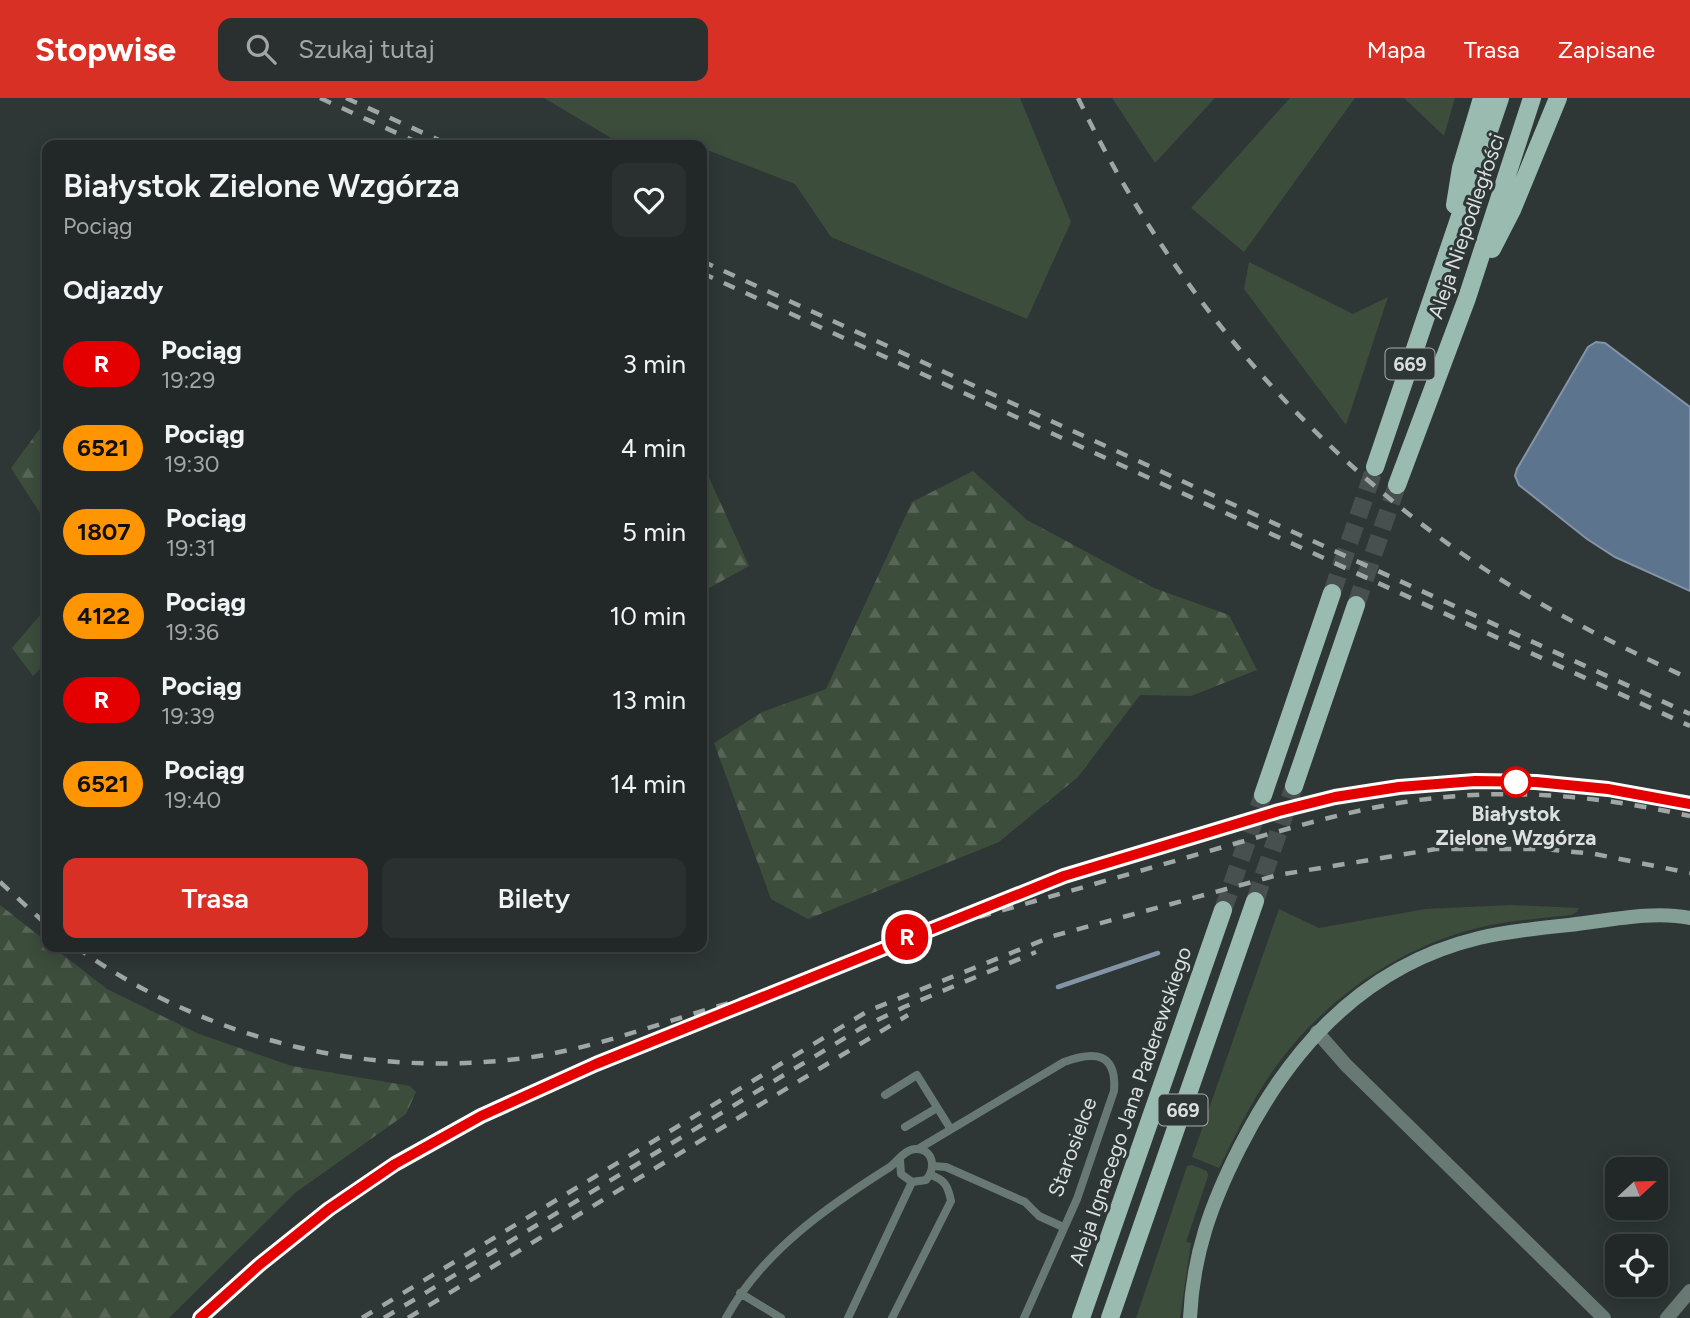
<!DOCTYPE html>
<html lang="pl">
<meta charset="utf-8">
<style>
body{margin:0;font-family:Figtree,sans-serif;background:#2a3030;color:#f1f3f6;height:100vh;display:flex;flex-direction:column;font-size:26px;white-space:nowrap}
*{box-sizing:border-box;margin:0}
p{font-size:23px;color:#a2a6a8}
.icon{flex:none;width:38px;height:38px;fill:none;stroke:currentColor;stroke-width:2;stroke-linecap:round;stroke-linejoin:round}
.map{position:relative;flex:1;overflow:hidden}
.panel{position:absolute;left:42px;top:42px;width:665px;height:812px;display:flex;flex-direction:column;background:#222828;border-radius:14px;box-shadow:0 4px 18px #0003,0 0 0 2px #3f4445}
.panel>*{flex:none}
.badge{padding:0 14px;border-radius:23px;font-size:24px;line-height:46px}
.needle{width:46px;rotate:68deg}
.controls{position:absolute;left:1605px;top:1059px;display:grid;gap:14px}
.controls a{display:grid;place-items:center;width:63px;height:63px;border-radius:14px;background:#222828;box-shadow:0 4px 18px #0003,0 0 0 2px #3f4445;font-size:35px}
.map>.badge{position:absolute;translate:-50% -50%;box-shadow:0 0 0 4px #fff}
h2{padding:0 21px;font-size:26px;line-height:63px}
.round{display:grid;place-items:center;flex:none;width:74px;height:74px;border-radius:14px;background:#2a3030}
.overview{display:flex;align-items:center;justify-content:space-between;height:119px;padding:0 21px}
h1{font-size:33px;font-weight:600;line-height:52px}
.primary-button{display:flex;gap:14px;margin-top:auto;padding:14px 21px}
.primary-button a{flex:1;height:80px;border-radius:14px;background:#d93025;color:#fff;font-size:28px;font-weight:600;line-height:80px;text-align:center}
.primary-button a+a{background:#2a3030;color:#f1f3f6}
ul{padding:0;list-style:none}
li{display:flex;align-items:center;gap:21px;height:84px;padding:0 21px}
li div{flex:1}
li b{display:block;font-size:26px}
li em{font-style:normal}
li .badge{min-width:77px;font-weight:700;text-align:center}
header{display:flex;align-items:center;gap:42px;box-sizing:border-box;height:98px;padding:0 35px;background:#d93025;color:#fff}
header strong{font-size:33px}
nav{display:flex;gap:38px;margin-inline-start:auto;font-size:24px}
.search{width:490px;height:63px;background:#2a3030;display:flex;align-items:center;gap:18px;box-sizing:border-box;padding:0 24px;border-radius:14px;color:#a2a6a8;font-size:26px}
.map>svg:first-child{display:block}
.grass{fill:#3c4d3c}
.forest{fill:url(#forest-firs)}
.water{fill:#5d748e;stroke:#8394a6;stroke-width:2}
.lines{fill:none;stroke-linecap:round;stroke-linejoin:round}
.stream{stroke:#8394a6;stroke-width:4.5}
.primary-tunnel{stroke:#484f4f;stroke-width:18;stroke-dasharray:18 9;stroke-linecap:butt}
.lane{stroke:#687973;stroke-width:8}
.street{stroke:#687973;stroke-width:14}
.secondary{stroke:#849f95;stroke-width:14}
.primary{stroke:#9abcb0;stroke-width:18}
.rail{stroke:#a0a5a5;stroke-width:4.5;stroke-dasharray:12 12;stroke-linecap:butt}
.line-casing{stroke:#fff;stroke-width:16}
.line{stroke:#e50000;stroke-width:10}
.stop-dot{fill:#fff;stroke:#e50000;stroke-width:3.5}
.labels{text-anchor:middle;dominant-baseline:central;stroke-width:6;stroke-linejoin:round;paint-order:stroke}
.shield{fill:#2e3636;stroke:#a7acac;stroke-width:2}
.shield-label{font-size:19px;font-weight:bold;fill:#dbdfdf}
.street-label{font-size:21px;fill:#dbdfdf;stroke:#2e3636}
.stop-label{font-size:21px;font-weight:bold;fill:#dbdfdf;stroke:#2e3636}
</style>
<header>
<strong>Stopwise</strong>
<div class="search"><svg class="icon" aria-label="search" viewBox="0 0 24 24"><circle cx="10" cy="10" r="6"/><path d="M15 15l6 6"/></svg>Szukaj tutaj</div>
<nav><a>Mapa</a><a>Trasa</a><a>Zapisane</a></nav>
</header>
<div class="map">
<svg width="1690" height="1220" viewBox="0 0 1690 1220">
<defs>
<pattern id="forest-firs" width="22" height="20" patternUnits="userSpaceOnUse" patternTransform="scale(1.75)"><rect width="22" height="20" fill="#3c4d3c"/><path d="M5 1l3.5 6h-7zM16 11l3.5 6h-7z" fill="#586658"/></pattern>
</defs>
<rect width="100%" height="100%" fill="#2e3636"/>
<path class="grass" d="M544,0h476l51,124 -44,97 -196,-82 -36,-53 -93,-36v-3h-8l-16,-6 -5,6h-50z
M1112,0h103l-60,65z
M1290,0h65l-111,154 -53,-44z
M1404,0h51l-11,38z
M1249,164l104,52 35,-17 -42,128 -102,-136z
M1511,807l68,3 -2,4 -6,3c-27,3 -54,5 -80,10 -95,19 -183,85 -232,167 -15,24 -27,51 -40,76l-27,-11 87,-248 40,19 106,-19z
M1192,1067l15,6 1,5 -22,66 5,1 -11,75h-44l51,-152z"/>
<path class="forest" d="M47,321v105l-36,-56z
M702,364l47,104 -47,26z
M973,373l54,49 127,68 75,27 28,55 -66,26 -51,-1 -62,82 -79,65 -191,77 -37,-20 -57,-156 48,-31 64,-23 86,-187z
M47,509v55l-14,14 -21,-28z
M0,807l47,37v5h6l54,42 92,45 93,32 118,20 6,6 -10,22 -111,79 -126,125h-169z"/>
<path class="water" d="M1596,244l9,1 85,64v184l-75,-34 -28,-18 -68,-54 -4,-9 2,-7 71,-122z"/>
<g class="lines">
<path class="stream" d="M1058,889l100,-34"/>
<path class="primary-tunnel" d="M1332,495l43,-126
M1356,507l41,-120
M1255,803l39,-115
M1223,812l40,-115"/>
<path class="lane" d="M885,997l32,-20 33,53
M905,1029l32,-19
M918,1051l146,-87c30,-11 53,-10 50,29l-37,108 -53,119
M933,1068l13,1 79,35 14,14 24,11
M740,1195l41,25
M726,1220c36,-66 102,-112 164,-151 8,-6 15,-18 26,-18 18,0 20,20 10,31l-14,2 -11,-8 -1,-14
M848,1220l64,-136
M892,1220l59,-117c-3,-15 -6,-21 -20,-26"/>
<path class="street" d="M1317,934l29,33 258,253
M1667,1220l23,-27"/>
<path class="secondary" d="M1190,1220c3,-64 21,-114 50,-171 51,-101 126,-182 239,-209 30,-7 60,-10 90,-13 37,-4 84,-15 121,-7"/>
<path class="primary" d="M1455,107l6,-37 21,-70
M1492,151l20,-39 46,-112
M1375,369l125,-369
M1397,387l70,-187 65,-200
M1294,688l62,-181
M1263,697l69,-202
M1081,1220l142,-408
M1110,1220l145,-417"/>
<path class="rail" d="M320,0l103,47
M346,0l104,47
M1078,0c92,192 233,357 411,474 64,42 132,75 201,107
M702,163l988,453
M702,175l988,453
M0,784l47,43
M979,819c84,-24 168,-48 251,-72 75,-21 150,-44 228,-49 79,-6 155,3 232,20
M76,849c130,93 290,132 449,111 53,-7 104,-24 155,-40 41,-13 82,-24 121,-39 66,-24 131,-53 197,-79 65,-26 133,-46 200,-66 54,-16 109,-32 164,-42 110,-18 220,-11 328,13
M200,1220c77,-76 165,-140 260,-191 78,-42 161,-73 242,-107
M362,1220l506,-307 185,-75 225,-61 158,-26h108l51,5 95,19
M384,1220l479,-291 41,-20 132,-55
M408,1220l500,-303"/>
</g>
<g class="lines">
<g class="line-casing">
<path id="line" d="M200,1220l59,-53 70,-56 66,-45 86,-48 115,-52 468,-188 215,-65 56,-14 64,-10 76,-6 61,1 72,7 82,15"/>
</g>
<use href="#line" class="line"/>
</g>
<circle class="stop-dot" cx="1516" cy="684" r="14"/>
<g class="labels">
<g class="shield">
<rect x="1385.5" y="250.5" width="49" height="31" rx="5"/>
<rect x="1158.5" y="996.5" width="49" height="31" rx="5"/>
</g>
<g class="shield-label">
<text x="1410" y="266">669</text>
<text x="1183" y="1012">669</text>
</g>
<g class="street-label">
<text transform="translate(1466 128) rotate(-71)">Aleja Niepodległości</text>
<text transform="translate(1130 1008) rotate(-71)">Aleja Ignacego Jana Paderewskiego</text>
<text transform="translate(1072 1049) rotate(-70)">Starosielce</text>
</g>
<g class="stop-label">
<text x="1516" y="715">Białystok<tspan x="1516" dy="24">Zielone Wzgórza</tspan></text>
</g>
</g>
</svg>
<div class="controls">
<a><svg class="needle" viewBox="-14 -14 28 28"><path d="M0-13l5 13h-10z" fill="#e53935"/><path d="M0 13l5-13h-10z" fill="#a2a6a8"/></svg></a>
<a><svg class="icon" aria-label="locate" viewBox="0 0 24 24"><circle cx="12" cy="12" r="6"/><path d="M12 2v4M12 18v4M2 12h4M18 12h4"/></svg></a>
</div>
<b class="badge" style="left:907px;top:839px;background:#e50000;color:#fff">R</b>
<section class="panel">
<div class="overview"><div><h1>Białystok Zielone Wzgórza</h1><p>Pociąg</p></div><a class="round"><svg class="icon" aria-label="heart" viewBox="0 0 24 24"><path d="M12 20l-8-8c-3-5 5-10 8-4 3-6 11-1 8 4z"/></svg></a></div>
<h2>Odjazdy</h2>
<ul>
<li><span class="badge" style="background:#e50000;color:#fff">R</span><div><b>Pociąg</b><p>19:29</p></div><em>3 min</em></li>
<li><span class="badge" style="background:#ff9500;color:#111">6521</span><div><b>Pociąg</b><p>19:30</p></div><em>4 min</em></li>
<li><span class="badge" style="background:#ff9500;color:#111">1807</span><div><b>Pociąg</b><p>19:31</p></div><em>5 min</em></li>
<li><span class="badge" style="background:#ff9500;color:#111">4122</span><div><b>Pociąg</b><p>19:36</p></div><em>10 min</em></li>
<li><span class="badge" style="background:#e50000;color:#fff">R</span><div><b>Pociąg</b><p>19:39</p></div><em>13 min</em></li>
<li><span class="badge" style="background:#ff9500;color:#111">6521</span><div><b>Pociąg</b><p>19:40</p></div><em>14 min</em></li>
</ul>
<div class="primary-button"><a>Trasa</a><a>Bilety</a></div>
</section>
</div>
